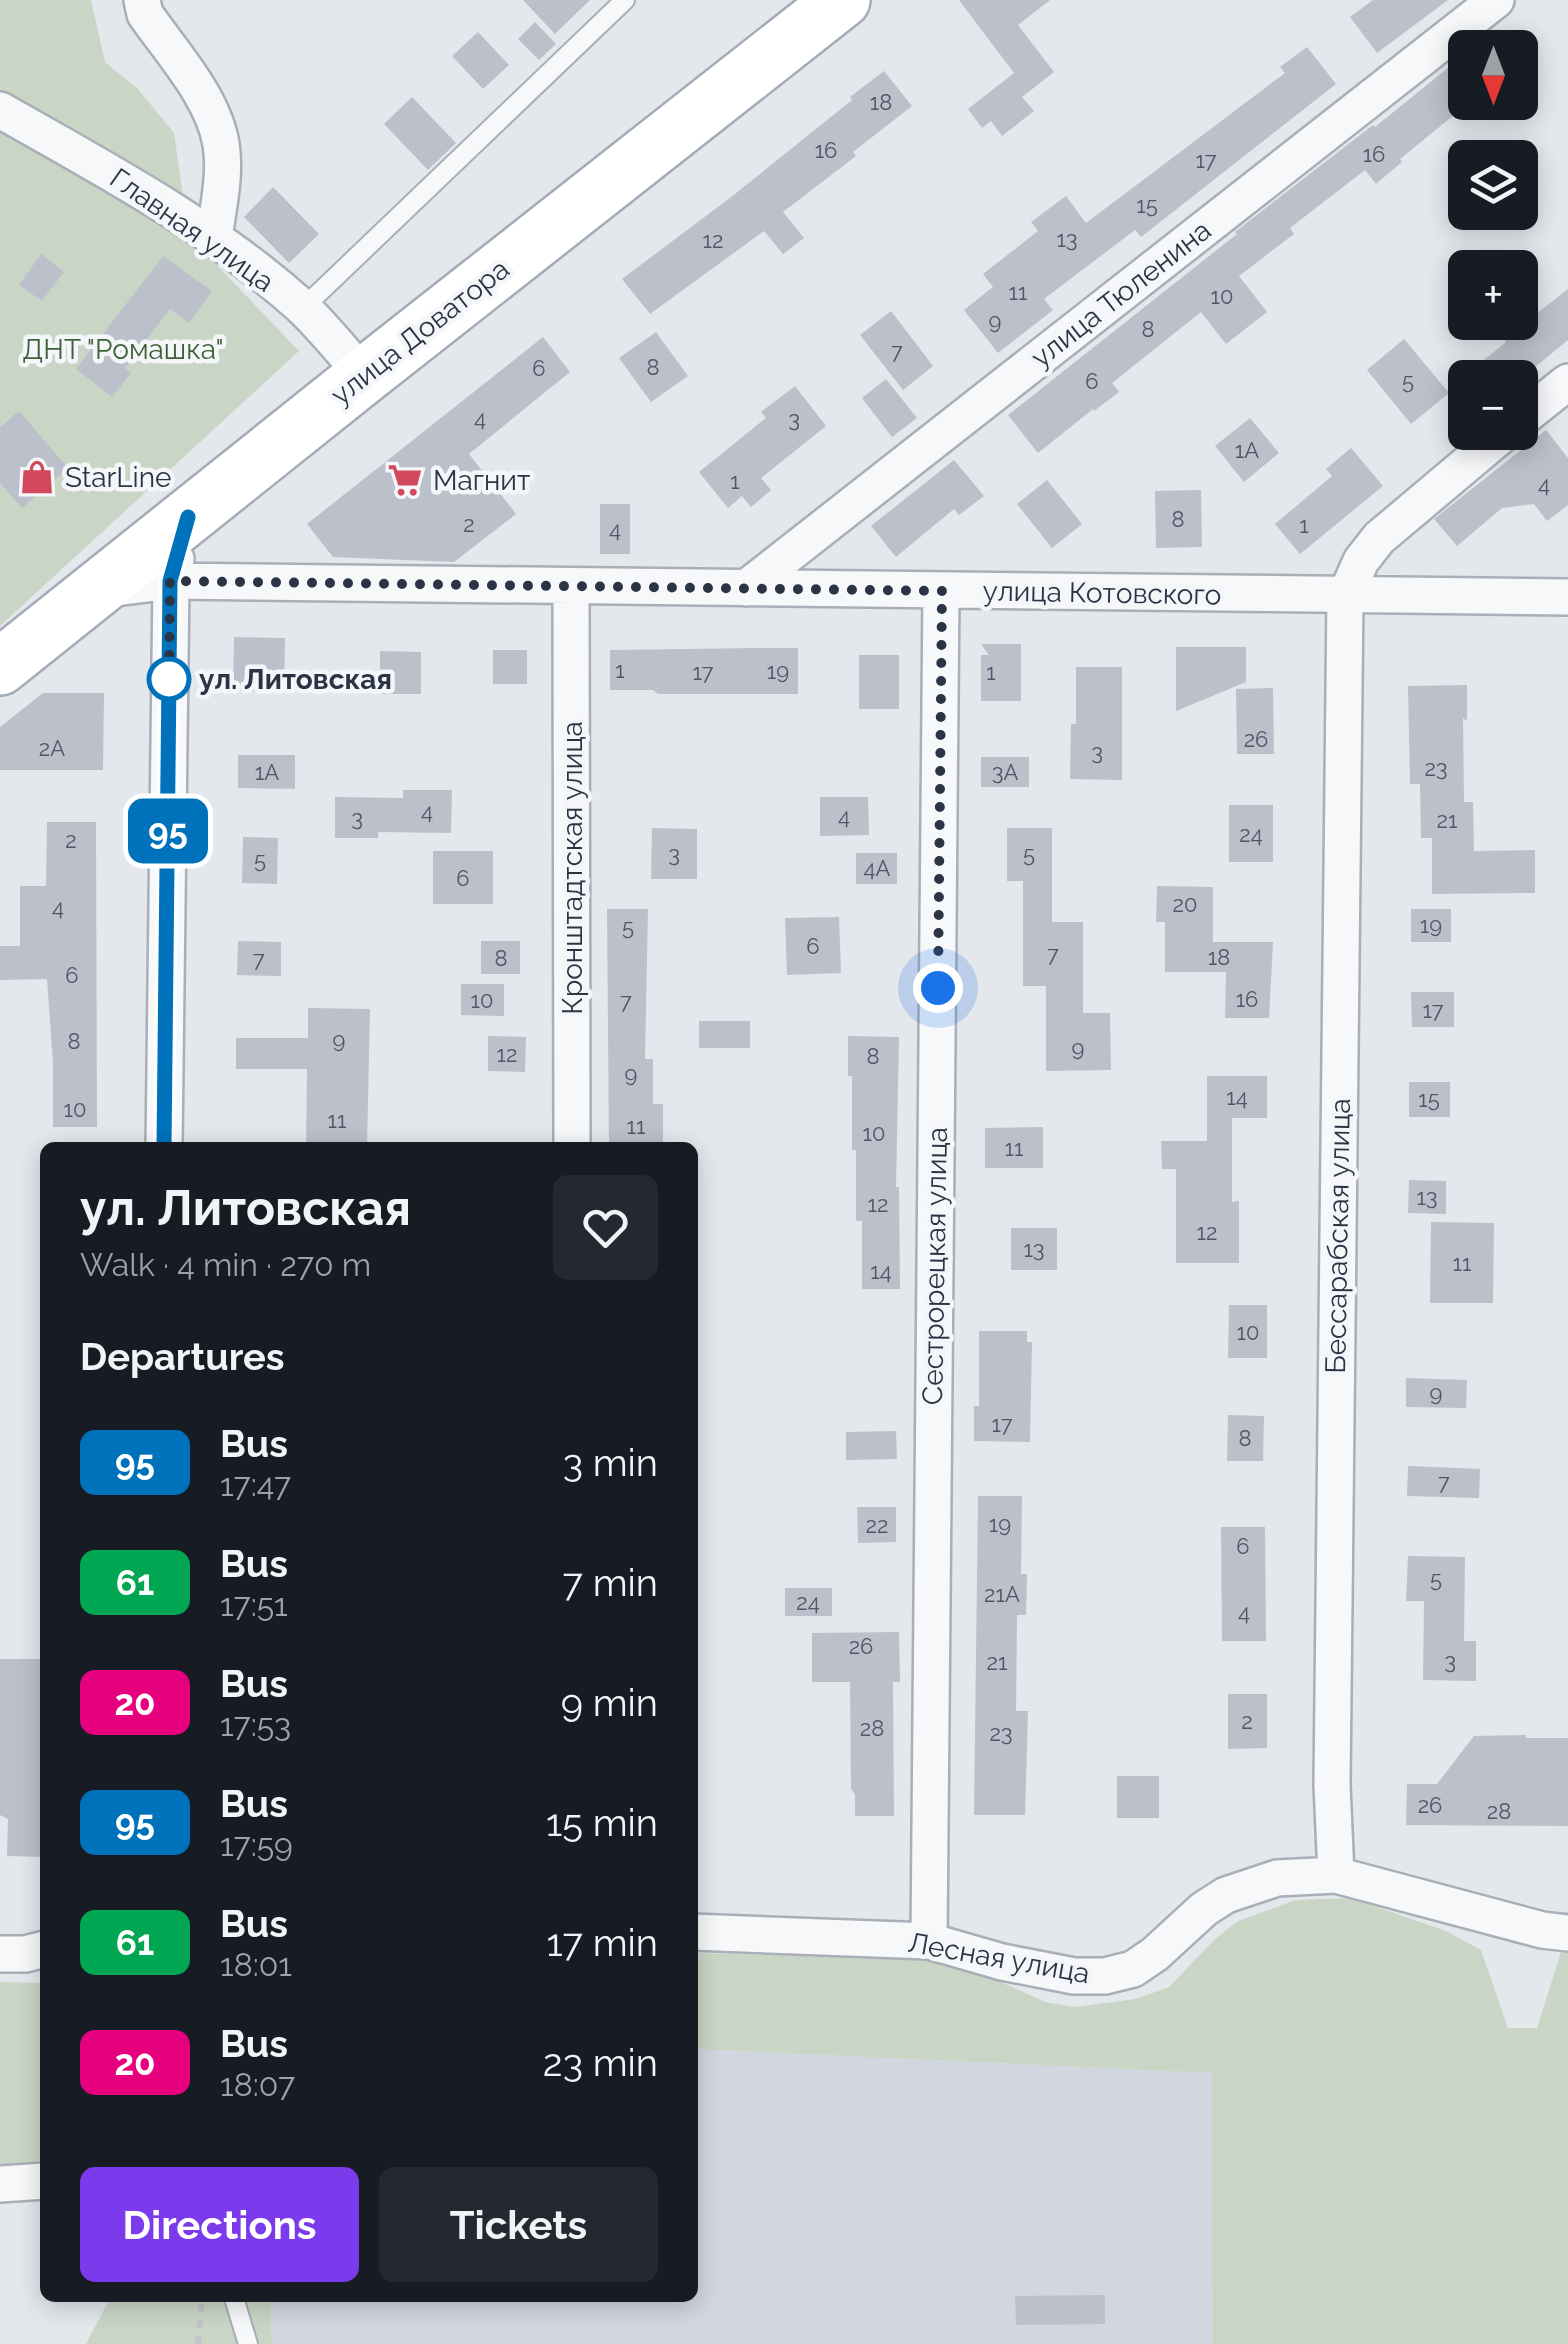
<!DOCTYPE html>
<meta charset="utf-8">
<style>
body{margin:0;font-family:Raleway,sans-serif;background:#242831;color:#f1f3f6;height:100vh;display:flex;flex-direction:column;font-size:38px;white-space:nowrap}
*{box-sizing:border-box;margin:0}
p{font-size:32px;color:#9ea1a6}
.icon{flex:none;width:55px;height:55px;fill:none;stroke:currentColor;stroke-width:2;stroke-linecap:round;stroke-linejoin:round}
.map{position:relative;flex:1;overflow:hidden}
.drawer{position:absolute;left:40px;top:1142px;width:658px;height:1160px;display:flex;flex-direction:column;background:#171b24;border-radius:15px;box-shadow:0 5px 25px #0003}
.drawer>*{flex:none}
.badge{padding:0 20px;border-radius:15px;font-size:35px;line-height:65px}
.needle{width:65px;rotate:180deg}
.fabs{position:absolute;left:1448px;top:30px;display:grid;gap:20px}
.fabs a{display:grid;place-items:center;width:90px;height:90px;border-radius:15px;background:#171b24;box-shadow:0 5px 25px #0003;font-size:50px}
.you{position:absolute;width:50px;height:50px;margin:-25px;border:8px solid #fff;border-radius:50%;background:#1a73e8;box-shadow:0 0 0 15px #1a73e833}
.map>.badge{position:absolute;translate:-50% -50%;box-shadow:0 0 0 5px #fff}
h2{padding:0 40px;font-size:38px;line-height:90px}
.round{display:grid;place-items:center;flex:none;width:105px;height:105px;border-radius:15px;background:#242831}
.headline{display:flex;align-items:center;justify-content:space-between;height:170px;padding:0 40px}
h1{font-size:48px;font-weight:700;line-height:75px}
.primary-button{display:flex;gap:20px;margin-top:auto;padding:20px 40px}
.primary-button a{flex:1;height:115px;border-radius:15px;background:#7c3aed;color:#fff;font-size:40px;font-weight:700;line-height:115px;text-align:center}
.primary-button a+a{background:#242831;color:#f1f3f6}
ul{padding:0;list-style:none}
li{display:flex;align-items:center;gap:30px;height:120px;padding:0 40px}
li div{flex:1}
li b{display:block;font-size:38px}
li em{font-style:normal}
li .badge{min-width:110px;font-weight:700;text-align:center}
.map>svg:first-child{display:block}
.built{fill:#d2d6de}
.green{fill:#c9d6c5}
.building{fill:#bbc0ca}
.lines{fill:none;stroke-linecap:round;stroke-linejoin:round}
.service-casing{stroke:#a9aeb7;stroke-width:22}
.minor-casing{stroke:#a9aeb7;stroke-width:40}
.primary-casing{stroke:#a3abb8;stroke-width:60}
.path{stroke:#c2c5cb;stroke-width:6;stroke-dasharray:8 8;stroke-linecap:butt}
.service{stroke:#f7f8fa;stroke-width:18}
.minor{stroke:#f7f8fa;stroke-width:35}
.primary{stroke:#fff;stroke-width:55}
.line-casing{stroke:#fff;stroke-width:22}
.line{stroke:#0072bc;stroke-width:15}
.walk{stroke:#2b3445;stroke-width:10;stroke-dasharray:0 18}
.stop-dot{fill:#fff;stroke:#0072bc;stroke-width:5}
.labels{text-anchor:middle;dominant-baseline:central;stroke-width:9;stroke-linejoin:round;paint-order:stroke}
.number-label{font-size:22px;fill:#4f5766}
.street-label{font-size:28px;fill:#2b3445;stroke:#f4f6f9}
.park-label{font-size:28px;fill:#3f6138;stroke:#f4f6f9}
.poi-label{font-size:28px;fill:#2b3445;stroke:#f4f6f9;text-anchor:start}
.stop-label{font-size:28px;font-weight:bold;fill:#2b3445;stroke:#f4f6f9;text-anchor:start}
</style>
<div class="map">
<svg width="1568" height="2344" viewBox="0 0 1568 2344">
<rect width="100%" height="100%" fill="#e4e7ec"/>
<path class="built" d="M693,2049l520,24v271h-941l-1,-46h421z"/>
<path class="green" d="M0,0h91l14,62 33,27 36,44 16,113 23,15 86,90 -299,275z
M1351,1898l95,33 35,19 27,78h29l24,-76 7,1v391h-355l-1,-271 -519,-24v-96l243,6 54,18 55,25 30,5 61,-8 33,-12 46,-48 23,-18 58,-21z
M0,1982l45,1v198l-45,3z
M110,2298h161l1,46h-186z"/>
<path class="building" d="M523,0h67l-35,34z
M959,0h91l-32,25 36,47 -32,25 12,14 -32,25 -11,-15 -9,7 -14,-19 46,-36z
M1373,0h75l-71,53 -27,-36z
M535,22l21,22 -17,16 -21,-21z
M478,32l31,33 -26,24 -31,-33z
M1307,47l29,37 -195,153 -6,-7 -91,69 9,11 -55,43 -34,-43 29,-23 -10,-13 55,-43 -7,-9 35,-26 20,27 199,-150 -5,-6z
M1465,54v52l-65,53 2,3 -26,22 -11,-14 -75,58 4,6 -55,42 28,36 -41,32 -25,-32 -89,71 7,9 -25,19 -1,-2 -55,44 -30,-38 229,-181 -2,-2 138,-107 2,2z
M884,71l28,35 -59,46 3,4 -73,56 21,26 -21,16 -19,-23 -114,83 -28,-35 113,-85 117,-94 -2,-3z
M412,97l44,46 -28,27 -44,-46z
M273,187l46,47 -30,29 -45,-46z
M41,254l23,18 -22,29 -23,-16z
M163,256l49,35 -23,32 -19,-14 -45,59 6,5 -19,24 -36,-28z
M1568,289v51l-46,38h-60l44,-36 -16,-20h36z
M891,311l42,55 -30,24 -43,-55z
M656,332l32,44 -37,26 -32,-44z
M543,337l27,35 -101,82 47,60 -62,48 -121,-5 -26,-33z
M1404,339l45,54 -38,31 -44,-54z
M886,379l31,39 -25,19 -30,-39z
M795,386l31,40 -65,52 10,12 -20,17 -9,-11 -14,12 -29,-36 67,-54 -5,-6z
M19,411l49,57 -46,40 -22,-25v-55z
M1250,418l29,35 -35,29 -29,-36z
M1546,430l22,28v47l-21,16 -13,-17 -32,4 -45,38 -23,-27z
M1351,448l32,38 -83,68 -25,-30 57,-48 -6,-7z
M954,460l30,36 -25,19 -5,-6 -58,48 -25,-31z
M1047,480l35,44 -30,24 -35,-44z
M1201,490l1,57 -46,1 -1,-57z
M600,504h30v50h-30z
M234,637l51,1 -1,54 -51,-1z
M981,644h40v57h-40v-46h8z
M1176,647h70v35l-70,29z
M758,648h40v46h-140l-5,-4h-43v-40z
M493,650h34v34h-34z
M380,651l41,1v42h-41z
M859,655h40v54h-40z
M1076,667h46v113l-52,-1 1,-55h5z
M1467,685v36l-4,-3 1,84h9l1,49 61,-1v43l-103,1v-56h-11l-1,-54h-10l-2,-98z
M1273,688l1,66h-37l-1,-65z
M43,693h61l-1,77h-103v-43z
M238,755h57v34l-57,-1z
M981,757h48v30h-48z
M403,790h49l-1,43 -73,-1v6h-43v-41l68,1z
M820,797h48l1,38 -49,1z
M1229,805h44v57h-44z
M47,822h49l1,305h-44v-64l-6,-84 -47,1v-34h20v-60h26z
M652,828l45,1v50h-46z
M1007,828h45v94h31v91h27l1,57 -65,1v-85h-23v-105h-16z
M243,837l35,1 -1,46 -35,-1z
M433,851h60v53h-60z
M856,853h41v31h-41z
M1157,886l56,1v55h60l-4,76h-44l1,-46h-61v-50h-9z
M607,909h41l-3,150h8v45h10v44h-54z
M1411,909h40v33h-40z
M839,917l2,56 -54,2 -2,-57z
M238,941l43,1v34l-44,-1z
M481,941h39v33h-39z
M461,984h43v32l-43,-1z
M1411,992h43v35h-42z
M308,1008l62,1 -3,139h-61l1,-79h-71v-31h72z
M699,1021h51v27h-51z
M488,1036l38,1 -1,35 -37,-1z
M848,1036l51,1 -3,150h3l1,102h-38v-68h-6v-71h-4v-74h-4z
M1207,1076h60v42h-35v84l7,-1v62h-63v-94h-14l-1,-28h46z
M1409,1082h41v35h-41z
M1043,1127v41h-58v-40z
M1409,1180l37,1v33l-38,-1z
M1431,1222l63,1 -1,80h-63z
M1011,1228h46v42h-46z
M1229,1305h38v53h-39z
M979,1331h48v11h5l-2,100 -56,-1v-35h5z
M1406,1378l61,2 -1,28 -60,-1z
M1228,1415l36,1 -1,45h-36z
M896,1431l1,28 -51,1v-28z
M1408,1466l72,3 -1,29 -72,-2z
M978,1496h44l-1,78h6l-1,41h-9l-1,96h12l-3,104h-51z
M857,1507h39v35l-38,1z
M1221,1527h44l1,114h-44z
M1408,1556l57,1 -1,84h12v40l-53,-1 1,-79h-18z
M785,1588h47v28h-47z
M899,1632l1,50h-7l1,134h-39v-22l-4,-5 -1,-107h-38v-49z
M0,1659h45l-5,161h5v37l-38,-1 1,-37 -8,-4z
M1228,1694h39v54l-39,1z
M1526,1735v3h42v88l-162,-1 1,-41h30l37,-48z
M1117,1776h42v42h-42z
M1105,2295v29l-89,1 -1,-29z"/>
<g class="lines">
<g class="service-casing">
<path id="service" d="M303,308l322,-308
M234,2298l14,46"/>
</g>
<g class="minor-casing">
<path id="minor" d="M142,0l3,14c27,39 68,83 76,130 5,30 -3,64 -7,94
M0,110c104,59 212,116 302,197 22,21 42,46 62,69
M1520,420l48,-38
M571,588l1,560
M746,588l750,-588
M100,590l71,-9 1397,16
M164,1148l7,-567 5,-22
M1336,1875l-4,-90 13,-1188 16,-36 18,-23 126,-106
M692,1932l237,9 73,21 72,14h31l28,-7 22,-15 49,-45 22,-14 51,-17 59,-3 206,55 26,3
M929,1941l12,-1350
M0,1954h25l20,-5
M0,2184l45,-3"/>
</g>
<g class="primary-casing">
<path id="primary" d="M0,667l364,-291 478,-376"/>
</g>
<path class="path" d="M198,2344l4,-46"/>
<use href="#service" class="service"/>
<use href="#minor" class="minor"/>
<use href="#primary" class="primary"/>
</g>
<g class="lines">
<g class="line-casing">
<path id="line" d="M164,1148l6,-567 18,-64"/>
</g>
<use href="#line" class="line"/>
<path class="walk" d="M169,679v15l1,-113 772,10 -4,397"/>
</g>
<defs>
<g id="shop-bare" transform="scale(2.7)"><path d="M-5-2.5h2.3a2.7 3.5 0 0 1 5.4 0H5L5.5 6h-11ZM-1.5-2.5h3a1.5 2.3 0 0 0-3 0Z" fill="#d1495b" stroke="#f4f6f9" stroke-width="2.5" paint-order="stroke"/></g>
<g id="supermarket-bare" transform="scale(2.7)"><path d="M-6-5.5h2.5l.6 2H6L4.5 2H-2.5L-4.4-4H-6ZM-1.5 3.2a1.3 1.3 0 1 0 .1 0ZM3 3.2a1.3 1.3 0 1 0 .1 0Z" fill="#d1495b" stroke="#f4f6f9" stroke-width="2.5" paint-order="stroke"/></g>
</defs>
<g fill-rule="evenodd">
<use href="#shop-bare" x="37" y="477"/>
<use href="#supermarket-bare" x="405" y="480"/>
</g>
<circle class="stop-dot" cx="169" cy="679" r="20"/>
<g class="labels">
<g class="number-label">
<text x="881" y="102">18</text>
<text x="826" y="150">16</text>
<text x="1374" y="154">16</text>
<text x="1206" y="160">17</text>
<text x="1147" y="205">15</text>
<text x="1067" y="239">13</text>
<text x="713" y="240">12</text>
<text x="1018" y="292">11</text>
<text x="1222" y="296">10</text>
<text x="995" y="321">9</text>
<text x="1148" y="329">8</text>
<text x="897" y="351">7</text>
<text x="653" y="367">8</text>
<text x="539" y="368">6</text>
<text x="1092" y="381">6</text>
<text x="1408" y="381">5</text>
<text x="480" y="418">4</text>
<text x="794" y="419">3</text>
<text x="1247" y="450">1А</text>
<text x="735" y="481">1</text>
<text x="1544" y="484">4</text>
<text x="1178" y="519">8</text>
<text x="469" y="524">2</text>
<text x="1304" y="525">1</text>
<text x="615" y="529">4</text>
<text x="620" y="670">1</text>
<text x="778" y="671">19</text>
<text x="703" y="672">17</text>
<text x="991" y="672">1</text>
<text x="1256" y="739">26</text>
<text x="52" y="748">2А</text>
<text x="1097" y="752">3</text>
<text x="1436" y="768">23</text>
<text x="267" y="772">1А</text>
<text x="1005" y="772">3А</text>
<text x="427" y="811">4</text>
<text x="844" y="816">4</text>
<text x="357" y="818">3</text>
<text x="1447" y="820">21</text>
<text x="1251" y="834">24</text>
<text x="71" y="840">2</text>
<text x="674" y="854">3</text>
<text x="1029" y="854">5</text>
<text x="260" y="860">5</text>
<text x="877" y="868">4А</text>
<text x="463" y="878">6</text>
<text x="1185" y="904">20</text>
<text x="58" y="907">4</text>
<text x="1431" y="925">19</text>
<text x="628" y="927">5</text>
<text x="813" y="946">6</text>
<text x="1053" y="954">7</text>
<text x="1219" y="957">18</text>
<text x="501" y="958">8</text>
<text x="259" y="959">7</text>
<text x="72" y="975">6</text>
<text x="1247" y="999">16</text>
<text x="482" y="1000">10</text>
<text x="626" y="1001">7</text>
<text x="1433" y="1010">17</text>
<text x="339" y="1040">9</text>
<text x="74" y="1041">8</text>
<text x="1078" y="1048">9</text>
<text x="507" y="1054">12</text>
<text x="873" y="1056">8</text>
<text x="631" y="1074">9</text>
<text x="1237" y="1097">14</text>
<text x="1429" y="1099">15</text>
<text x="75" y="1109">10</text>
<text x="337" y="1120">11</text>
<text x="636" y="1126">11</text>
<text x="874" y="1133">10</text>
<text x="1014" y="1148">11</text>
<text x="1427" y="1197">13</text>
<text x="878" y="1204">12</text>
<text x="1207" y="1232">12</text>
<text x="1034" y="1249">13</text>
<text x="1462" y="1263">11</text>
<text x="881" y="1271">14</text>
<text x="1248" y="1332">10</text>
<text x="1436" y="1393">9</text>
<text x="1002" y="1424">17</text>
<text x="1245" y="1438">8</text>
<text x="1444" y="1482">7</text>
<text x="1000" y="1524">19</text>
<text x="877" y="1525">22</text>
<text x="1243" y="1546">6</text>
<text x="1436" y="1579">5</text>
<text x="1002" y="1594">21А</text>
<text x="808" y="1602">24</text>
<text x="1244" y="1612">4</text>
<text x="861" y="1646">26</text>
<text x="1450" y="1661">3</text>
<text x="997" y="1662">21</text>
<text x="1247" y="1721">2</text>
<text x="872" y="1728">28</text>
<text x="1001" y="1733">23</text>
<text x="1430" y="1805">26</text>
<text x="1499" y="1811">28</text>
</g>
<g class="street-label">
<text transform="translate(192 230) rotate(35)">Главная улица</text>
<text transform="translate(1121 294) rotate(-38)">улица Тюленина</text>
<text transform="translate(420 332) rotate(-38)">улица Доватора</text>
<text transform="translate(1102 593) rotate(1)">улица Котовского</text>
<text transform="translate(572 868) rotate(-90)">Кронштадтская улица</text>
<text transform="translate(1338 1236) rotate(-89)">Бессарабская улица</text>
<text transform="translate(935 1266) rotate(-89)">Сестрорецкая улица</text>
<text transform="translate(999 1958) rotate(10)">Лесная улица</text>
</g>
<g class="park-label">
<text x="123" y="349">ДНТ "Ромашка"</text>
</g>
<g class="poi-label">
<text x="65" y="477">StarLine</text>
<text x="433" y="480">Магнит</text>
</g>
<g class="stop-label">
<text x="199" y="679">ул. Литовская</text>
</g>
</g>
</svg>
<div class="fabs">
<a><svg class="needle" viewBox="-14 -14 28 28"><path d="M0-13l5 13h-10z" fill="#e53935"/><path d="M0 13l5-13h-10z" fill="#9ea1a6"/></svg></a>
<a><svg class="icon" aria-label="layers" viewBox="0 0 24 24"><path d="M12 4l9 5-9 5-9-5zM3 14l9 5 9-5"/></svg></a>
<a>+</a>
<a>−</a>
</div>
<div class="you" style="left:938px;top:988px"></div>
<b class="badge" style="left:168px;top:831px;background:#0072bc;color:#fff">95</b>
<section class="drawer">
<div class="headline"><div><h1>ул. Литовская</h1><p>Walk · 4 min · 270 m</p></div><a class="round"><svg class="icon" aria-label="heart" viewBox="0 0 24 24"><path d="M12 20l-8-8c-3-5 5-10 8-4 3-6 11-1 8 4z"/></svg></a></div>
<h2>Departures</h2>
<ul>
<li><span class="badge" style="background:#0072bc;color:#fff">95</span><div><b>Bus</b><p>17:47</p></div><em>3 min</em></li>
<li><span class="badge" style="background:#00a651;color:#fff">61</span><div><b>Bus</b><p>17:51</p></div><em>7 min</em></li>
<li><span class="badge" style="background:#e6007e;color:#fff">20</span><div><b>Bus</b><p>17:53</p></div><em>9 min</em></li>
<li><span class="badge" style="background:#0072bc;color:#fff">95</span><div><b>Bus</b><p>17:59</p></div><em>15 min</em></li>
<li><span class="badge" style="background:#00a651;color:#fff">61</span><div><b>Bus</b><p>18:01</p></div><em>17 min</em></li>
<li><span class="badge" style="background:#e6007e;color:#fff">20</span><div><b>Bus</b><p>18:07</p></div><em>23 min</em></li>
</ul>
<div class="primary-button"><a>Directions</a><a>Tickets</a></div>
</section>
</div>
